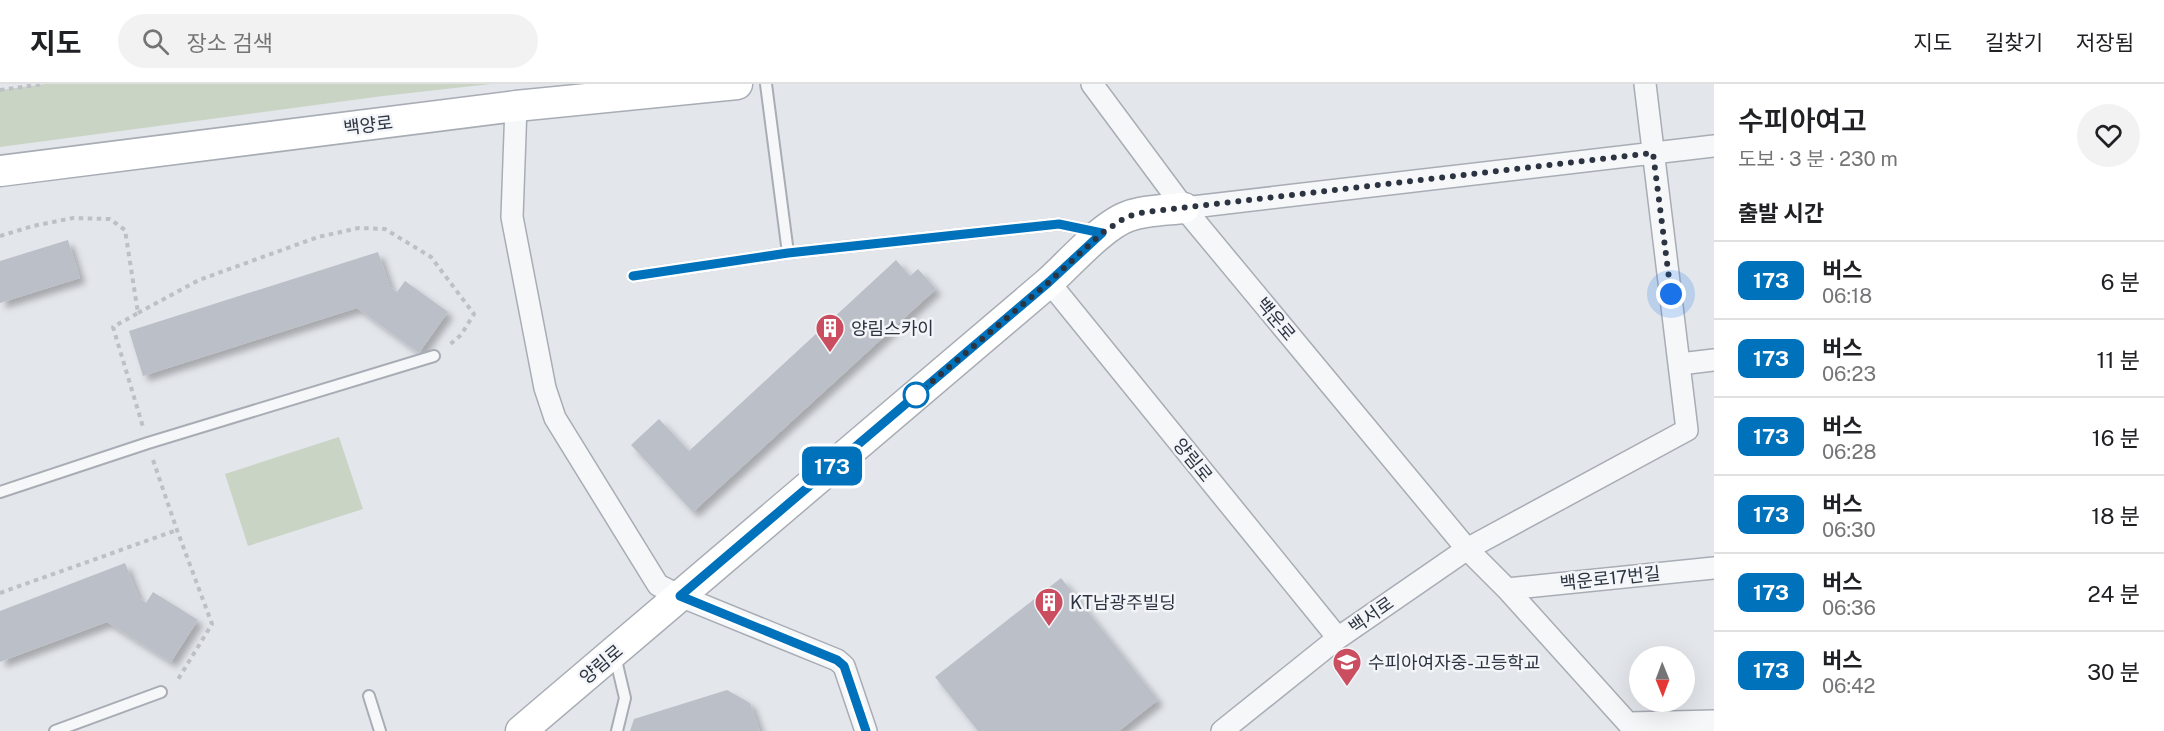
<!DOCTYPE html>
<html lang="ko">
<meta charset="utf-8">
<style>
body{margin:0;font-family:"Public Sans","Noto Sans KR",sans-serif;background:#f2f2f2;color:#202124;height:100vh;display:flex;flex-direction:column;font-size:22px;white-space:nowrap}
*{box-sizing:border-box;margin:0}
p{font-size:20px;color:#757577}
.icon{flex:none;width:33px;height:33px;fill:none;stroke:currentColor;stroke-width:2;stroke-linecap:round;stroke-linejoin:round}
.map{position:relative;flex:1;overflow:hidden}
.sheet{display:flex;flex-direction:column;background:#fff;width:450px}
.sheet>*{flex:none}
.badge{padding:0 12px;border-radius:9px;font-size:21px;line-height:39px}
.needle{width:39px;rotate:179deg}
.fabs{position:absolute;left:1629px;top:562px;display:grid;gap:12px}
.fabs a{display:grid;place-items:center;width:66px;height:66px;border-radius:50%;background:#fff;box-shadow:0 6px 24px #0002;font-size:30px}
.you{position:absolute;width:30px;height:30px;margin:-15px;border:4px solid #fff;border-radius:50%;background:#1a73e8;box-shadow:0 0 0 9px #1a73e833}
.map>.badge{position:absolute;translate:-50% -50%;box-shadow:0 0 0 3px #fff}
h2{padding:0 24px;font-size:22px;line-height:54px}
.round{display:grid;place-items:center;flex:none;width:63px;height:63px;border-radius:32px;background:#f2f2f2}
.head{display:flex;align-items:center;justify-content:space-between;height:102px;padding:0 24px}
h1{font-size:28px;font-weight:600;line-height:45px}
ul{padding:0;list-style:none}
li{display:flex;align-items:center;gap:18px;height:78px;padding:0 24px;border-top:2px solid #e0e0e0}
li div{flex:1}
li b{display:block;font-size:22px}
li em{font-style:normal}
li .badge{min-width:66px;font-weight:700;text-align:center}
header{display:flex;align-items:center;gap:36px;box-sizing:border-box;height:84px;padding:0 30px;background:#fff;border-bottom:2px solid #e0e0e0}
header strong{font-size:28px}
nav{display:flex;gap:33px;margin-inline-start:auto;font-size:21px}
.search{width:420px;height:54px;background:#f2f2f2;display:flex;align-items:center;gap:15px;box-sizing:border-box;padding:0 21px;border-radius:33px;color:#757577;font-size:22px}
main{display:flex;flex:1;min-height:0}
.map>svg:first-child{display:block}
.green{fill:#c9d4c5}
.building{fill:#bbbfc7;filter:url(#shadow)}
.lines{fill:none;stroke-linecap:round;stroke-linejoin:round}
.lane-casing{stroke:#a8adb5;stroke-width:14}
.street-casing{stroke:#a8adb5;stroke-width:24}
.secondary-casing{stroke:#a8adb5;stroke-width:33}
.path{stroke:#bdc0c6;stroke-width:4;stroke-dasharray:4.5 4.5;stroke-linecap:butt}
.lane{stroke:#f6f7f9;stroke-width:10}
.street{stroke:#f6f7f9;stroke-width:21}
.secondary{stroke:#fff;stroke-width:30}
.line-casing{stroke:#fff;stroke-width:14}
.line{stroke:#0072bc;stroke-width:9}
.walk{stroke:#2c3442;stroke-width:6;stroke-dasharray:0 10.8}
.stop-dot{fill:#fff;stroke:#0072bc;stroke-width:3}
.labels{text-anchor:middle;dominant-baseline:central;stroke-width:5;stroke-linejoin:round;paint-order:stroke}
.street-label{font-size:18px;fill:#2c3442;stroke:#f3f5f8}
.poi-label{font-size:18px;fill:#2c3442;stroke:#f3f5f8;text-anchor:start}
</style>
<header>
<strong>지도</strong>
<div class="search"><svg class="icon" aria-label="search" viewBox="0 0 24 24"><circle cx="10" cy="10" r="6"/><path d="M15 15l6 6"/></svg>장소 검색</div>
<nav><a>지도</a><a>길찾기</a><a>저장됨</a></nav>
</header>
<main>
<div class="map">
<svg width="1714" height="647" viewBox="0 0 1714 647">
<defs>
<filter id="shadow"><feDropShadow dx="5.5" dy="5.5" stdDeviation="3" flood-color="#0004"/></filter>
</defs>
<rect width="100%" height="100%" fill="#e3e6eb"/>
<path class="green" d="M46,0h445l-108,12 -383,51v-57z
M339,353l24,72 -115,37 -23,-72z"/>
<path class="building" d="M68,156l12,38 -80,25v-42z
M378,168l12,35 7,5 8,-11 43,31 -29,41 -62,-45 -214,68 -14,-45z
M896,176l14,16 8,-7 18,20 -243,223 -62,-67 28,-26 30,32z
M125,479l14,35 7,5 7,-11 45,28 -27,42 -64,-40 -107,40v-51z
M1061,494l97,122 -39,31h-141l-43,-54z
M727,606l23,13 10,28h-130l4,-12z"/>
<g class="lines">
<g class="lane-casing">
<path id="lane" d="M766,0l22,169
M633,192l155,-23 271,-29 38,8
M0,408l148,-49 286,-87
M615,572l10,42 -8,33
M369,612l11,35
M55,647l106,-39"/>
</g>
<g class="street-casing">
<path id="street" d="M1092,0l92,124 283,341 40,40 128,142
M516,22l-4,111 33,171 10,30 103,167 22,11 157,64 7,6 22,65
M1184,124l530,-62
M1049,198l289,356
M1680,280l34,-4
M1507,505l207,-21
M1629,639l85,-2
M1222,647l116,-93 129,-89 220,-119 -42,-346"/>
</g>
<g class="secondary-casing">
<path id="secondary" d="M0,87l516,-65 221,-22
M521,647l528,-449c20,-18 55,-58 80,-66 17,-6 37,-6 55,-8"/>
</g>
<path class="path" d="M0,6l44,-6
M0,152l33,-10 40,-8 37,1 15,11 13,83 -25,14 30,100
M138,229l61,-33 119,-43 41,-9 26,1 46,28 43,57 -13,21 -13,11
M153,376l24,70 35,94 -35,57
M0,509l177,-63"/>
<use href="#lane" class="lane"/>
<use href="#street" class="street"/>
<use href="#secondary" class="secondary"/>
</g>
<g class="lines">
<g class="line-casing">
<path id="line" d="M633,192l155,-23 271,-29 43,9 -53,49 -369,314 157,64 7,6 22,65"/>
</g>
<use href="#line" class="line"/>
<path class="walk" d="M916,311l-8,7 141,-120 53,-49 24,-16 19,-5 508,-59 18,141"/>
</g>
<defs>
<g id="building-pin" transform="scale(1.5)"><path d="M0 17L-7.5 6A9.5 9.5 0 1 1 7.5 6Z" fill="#ca4e60" stroke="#f3f5f8"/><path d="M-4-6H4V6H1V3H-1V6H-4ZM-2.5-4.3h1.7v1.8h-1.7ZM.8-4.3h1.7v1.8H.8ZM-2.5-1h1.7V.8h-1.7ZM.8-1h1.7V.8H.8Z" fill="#fff"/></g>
<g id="school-pin" transform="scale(1.5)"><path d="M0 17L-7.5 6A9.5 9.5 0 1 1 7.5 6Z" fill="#ca4e60" stroke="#f3f5f8"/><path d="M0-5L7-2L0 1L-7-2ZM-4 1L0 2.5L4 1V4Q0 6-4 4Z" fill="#fff"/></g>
</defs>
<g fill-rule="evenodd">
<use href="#building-pin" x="830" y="244"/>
<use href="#building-pin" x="1049" y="518"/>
<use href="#school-pin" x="1347" y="578"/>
</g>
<circle class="stop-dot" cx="916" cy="311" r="12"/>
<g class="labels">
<g class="street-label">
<text transform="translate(368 41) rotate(-7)">백양로</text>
<text transform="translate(1276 235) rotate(50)">백운로</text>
<text transform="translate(1193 376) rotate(51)">양림로</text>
<text transform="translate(1610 494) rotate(-6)">백운로17번길</text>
<text transform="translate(1371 531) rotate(-35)">백서로</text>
<text transform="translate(601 580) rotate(-40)">양림로</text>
</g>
<g class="poi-label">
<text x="851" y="244">양림스카이</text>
<text x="1070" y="518">KT남광주빌딩</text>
<text x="1368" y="578">수피아여자중-고등학교</text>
</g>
</g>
</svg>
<div class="fabs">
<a><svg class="needle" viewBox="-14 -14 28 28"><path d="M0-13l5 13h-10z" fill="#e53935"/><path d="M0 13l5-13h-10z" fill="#757577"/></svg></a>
</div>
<div class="you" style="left:1671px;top:210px"></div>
<b class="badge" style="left:832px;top:382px;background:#0072bc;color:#fff">173</b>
</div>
<section class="sheet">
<div class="head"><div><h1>수피아여고</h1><p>도보 · 3 분 · 230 m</p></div><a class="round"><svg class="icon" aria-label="heart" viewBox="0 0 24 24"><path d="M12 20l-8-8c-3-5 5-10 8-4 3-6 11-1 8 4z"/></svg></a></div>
<h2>출발 시간</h2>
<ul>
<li><span class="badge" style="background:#0072bc;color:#fff">173</span><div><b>버스</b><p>06:18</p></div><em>6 분</em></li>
<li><span class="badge" style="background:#0072bc;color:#fff">173</span><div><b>버스</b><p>06:23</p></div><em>11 분</em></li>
<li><span class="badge" style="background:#0072bc;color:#fff">173</span><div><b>버스</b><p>06:28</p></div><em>16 분</em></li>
<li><span class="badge" style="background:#0072bc;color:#fff">173</span><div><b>버스</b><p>06:30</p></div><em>18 분</em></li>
<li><span class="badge" style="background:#0072bc;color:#fff">173</span><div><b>버스</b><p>06:36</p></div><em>24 분</em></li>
<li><span class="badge" style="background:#0072bc;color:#fff">173</span><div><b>버스</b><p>06:42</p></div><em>30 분</em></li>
</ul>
</section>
</main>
